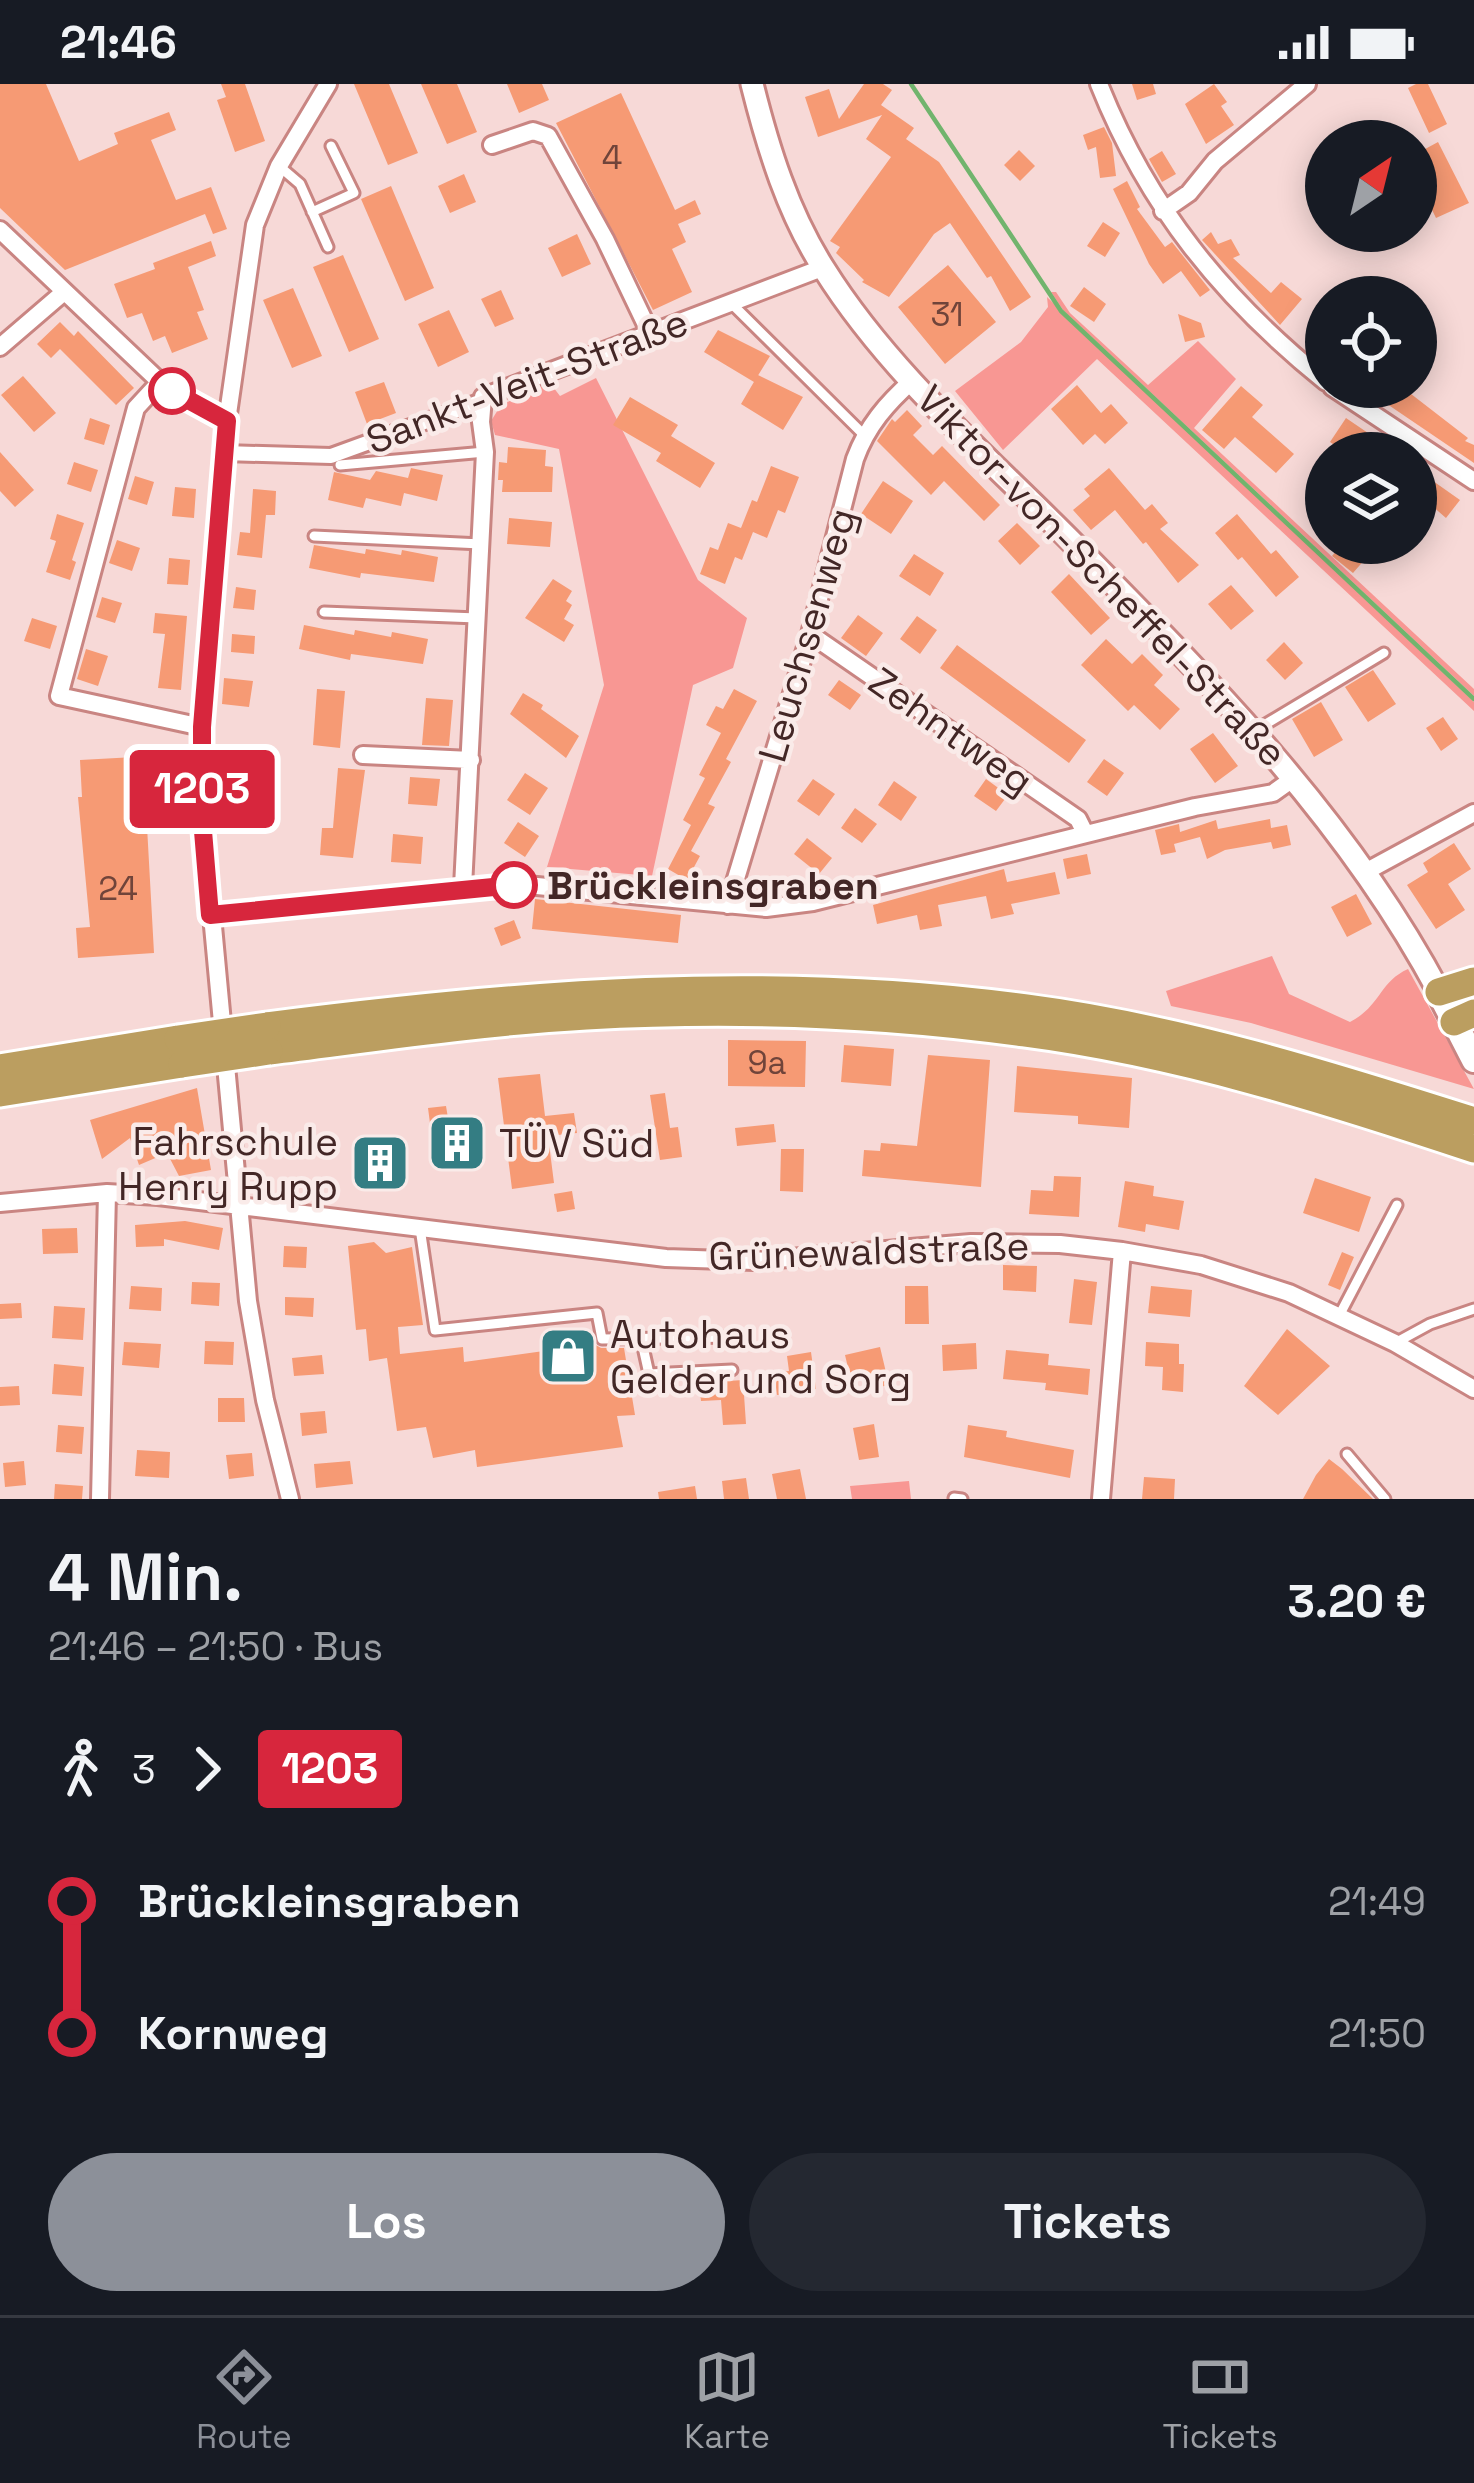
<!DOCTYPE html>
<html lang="de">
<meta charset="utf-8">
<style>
body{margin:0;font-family:"Space Grotesk",sans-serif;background:#242831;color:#f1f3f6;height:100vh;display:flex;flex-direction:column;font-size:45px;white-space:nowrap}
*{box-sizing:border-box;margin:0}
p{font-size:39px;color:#9ea1a6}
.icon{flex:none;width:66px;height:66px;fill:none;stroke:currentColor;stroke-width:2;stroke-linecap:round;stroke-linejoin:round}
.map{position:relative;height:1415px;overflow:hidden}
.details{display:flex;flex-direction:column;background:#171b24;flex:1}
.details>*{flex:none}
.badge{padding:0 24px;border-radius:9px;font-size:42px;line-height:78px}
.needle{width:78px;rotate:35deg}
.tools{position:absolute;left:1305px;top:36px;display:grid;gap:24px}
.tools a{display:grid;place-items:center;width:132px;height:132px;border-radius:50%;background:#171b24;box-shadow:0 6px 30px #0003;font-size:60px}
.map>.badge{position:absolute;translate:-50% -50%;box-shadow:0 0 0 6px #fff}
.legs{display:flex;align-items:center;gap:18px;height:132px;padding:0 48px;font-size:39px}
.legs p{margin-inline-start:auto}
.head{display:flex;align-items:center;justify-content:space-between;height:204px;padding:0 48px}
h1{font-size:66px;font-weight:700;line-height:90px}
.primary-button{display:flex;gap:24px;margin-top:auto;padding:24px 48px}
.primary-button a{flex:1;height:138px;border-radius:72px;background:#8c9099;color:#fff;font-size:48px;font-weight:700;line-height:138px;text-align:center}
.primary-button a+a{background:#242831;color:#f1f3f6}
ul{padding:0 48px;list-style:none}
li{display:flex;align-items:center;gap:42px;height:132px;font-size:45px}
li i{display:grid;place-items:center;width:18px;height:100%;margin:0 15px;background:currentColor}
li i::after{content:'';width:30px;height:30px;margin:-15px;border:9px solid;border-radius:50%;background:#171b24}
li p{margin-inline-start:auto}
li:first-child i{background:linear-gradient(#0000 50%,currentColor 0)}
li:last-child i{background:linear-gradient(currentColor 50%,#0000 0)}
.status{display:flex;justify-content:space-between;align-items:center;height:84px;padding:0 60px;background:#171b24;direction:ltr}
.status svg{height:33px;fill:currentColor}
.menu{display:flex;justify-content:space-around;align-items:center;height:168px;border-top:3px solid #363941;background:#171b24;font-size:33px;color:#9ea1a6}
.menu a{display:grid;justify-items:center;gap:6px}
.menu .selected{color:#8c9099}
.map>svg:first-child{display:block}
.green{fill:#f89793}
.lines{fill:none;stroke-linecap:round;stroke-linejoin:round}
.stream{stroke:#71b46d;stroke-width:4.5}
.building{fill:#f69a74}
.service-casing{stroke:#c98582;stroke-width:15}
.pedestrian-casing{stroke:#c98582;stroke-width:20}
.minor-casing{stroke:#c98582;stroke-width:22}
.tertiary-casing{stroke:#c98582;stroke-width:27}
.secondary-casing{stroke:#c98582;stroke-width:30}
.trunk-casing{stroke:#fff;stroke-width:33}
.service{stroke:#fff;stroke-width:9}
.pedestrian{stroke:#fff;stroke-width:14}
.minor{stroke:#fff;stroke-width:16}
.tertiary{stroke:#fff;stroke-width:21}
.secondary{stroke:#fff;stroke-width:24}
.trunk{stroke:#bb9e60;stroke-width:27}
.trunk-bridge-casing{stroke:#fff;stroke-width:33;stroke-linecap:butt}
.trunk-bridge{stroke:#bb9e60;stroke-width:27}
.line-1-casing{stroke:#fff;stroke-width:27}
.line-1{stroke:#d7263d;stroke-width:18}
.stop-1-dot{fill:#fff;stroke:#d7263d;stroke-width:6}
.labels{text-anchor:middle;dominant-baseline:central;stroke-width:9;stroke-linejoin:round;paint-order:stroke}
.number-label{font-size:33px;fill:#70443a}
.street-label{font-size:39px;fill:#432726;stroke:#faebe9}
.stop-label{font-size:39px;font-weight:bold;fill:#432726;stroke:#faebe9;text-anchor:start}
.poi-label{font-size:39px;fill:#432726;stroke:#faebe9;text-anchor:start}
</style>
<div class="status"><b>21:46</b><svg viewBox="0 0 49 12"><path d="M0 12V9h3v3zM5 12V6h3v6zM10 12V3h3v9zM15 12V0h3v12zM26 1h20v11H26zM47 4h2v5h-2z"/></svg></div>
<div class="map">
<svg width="1474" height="1415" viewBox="0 0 1474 1415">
<rect width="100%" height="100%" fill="#f7d9d7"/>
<path class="green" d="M1051,208h5l14,21 78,72 50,-44 38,38 -42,49 280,261v7l-411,-386z
M1047,213l427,405v9l-377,-352 -94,91 -48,-59 66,-49 27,-35z
M596,294l102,202 49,38 -14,50 -40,17 -41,191 -105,-9 57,-182 -45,-236 -64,-14 -4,-14 10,-16 49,-22 10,13z
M1272,872l17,38 61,28c31,-16 29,-40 58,-53l66,120 -223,-66 -80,-17 -5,-15z
M909,1397l2,18h-59l-2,-13z"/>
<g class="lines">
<path class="stream" d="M911,0l150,227 413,388"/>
</g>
<path class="building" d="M0,0h46l33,77 39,-17 -4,-11 55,-21 7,18 -25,10 25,60 35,-13 16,42 -14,5 -8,-20 -140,56 -65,-62z
M221,0h24l20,57 -30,11 -18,-52 9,-3z
M354,0h35l29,69 -30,12z
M421,0h36l20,48 -30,12z
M507,0h35l7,16 -30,13z
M864,0h19l9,6 -11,15 33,23 -8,11 33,23 92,135 -21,14 -19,-35 -4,2 -37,-55 -16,11 -45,63 -27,-15 2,-2 -28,-27 4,-6 -10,-6 61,-84 -25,-18 16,-24 -64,22 -13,-40 24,-8 10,30z
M1132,0h21l3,10 -19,6z
M1214,0l13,18 -6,4 13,19 -28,19 -21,-40z
M1416,0h12l19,40 -18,9 -21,-45z
M621,9l54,117 20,-10 6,14 -23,10 8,18 -14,7 20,43 -39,18 -97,-187z
M1104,43l8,16 4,33 -16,2 -4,-31 -8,3 -5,-15z
M1438,58l31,61 -33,15 -20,-41v-23z
M1019,66l16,16 -15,15 -16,-16z
M1162,67l14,23 -14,8 -13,-23z
M464,90l12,28 -26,11 -12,-27z
M1127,97l13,26 -3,2 28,38 7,-5 38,48 -10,7 -19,-26 -18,13 -14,-20 -36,-75z
M391,102l43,102 -29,13 -44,-102z
M1103,138l17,11 -15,24 -18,-11z
M1211,148l7,12 13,-5 9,16 -7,3 38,35 10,-11 21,17 -22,26 -78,-85z
M577,150l14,30 -29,13 -14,-29z
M211,157l5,15 -28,11 16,43 -7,2 11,27 -36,14 -7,-17 -12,5 -11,-28 -15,5 -13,-34 41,-15 -2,-6z
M343,171l36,84 -30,13 -36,-85z
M948,181l48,57 -51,42 -47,-57z
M1084,203l22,17 -12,18 -24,-16z
M293,204l29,68 -30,12 -29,-68z
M501,206l13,29 -19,8 -14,-28z
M449,226l20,42 -31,15 -20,-43z
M1178,230l23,9 4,14 -20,5z
M60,238l14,14 4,-5 56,57 -18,17 -56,-56 -9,9 -14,-14z
M718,246l52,26 -16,26 -50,-30z
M758,291l45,22 -20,33 -42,-26z
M23,292l33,37 -22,19 -33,-37z
M384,298l12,31 -29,11 -12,-32z
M1077,301l24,28 10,-9 17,19 -23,21 -10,-10 -12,11 -32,-36z
M1241,302l22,19 -11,12 42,37 -18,19 -41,-36 -11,12 -22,-19z
M1362,303h40l66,51 -3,3 9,4v18z
M630,313l48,28 -7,11 44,27 -15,25 -44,-27 5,-8 -48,-28z
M907,326l15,16 -9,9 20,20 9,-9 58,59 -16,16 -40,-40 -13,14 -54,-54 15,-22 3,3z
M90,334l20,7 -6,20 -20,-6z
M1346,334l22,15 27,20h-49l-16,-11z
M508,363l38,3 -1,16 8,1 -1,25h-50l1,-12h-5l1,-18 8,1z
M0,368l34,38 -19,17 -15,-16z
M74,378l24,8 -7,22 -24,-8z
M771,382l28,11 -14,36 -7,-3 -11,28 -14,-6 -11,28 -7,-3 -10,27 -25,-10 10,-27 8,3 10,-27 13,5 11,-28 5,2z
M411,384l32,7 -6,26 -33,-8 -3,13 -35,-8 -3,10 -35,-8 6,-28 36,8 6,-9 32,7z
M1109,384l36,42 7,-6 16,19 -8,6 39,36 -21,18 -32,-41 -3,2 -28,-34 -24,20 -18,-20 17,-14 -6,-7z
M1416,385l44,31 -14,18 -30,-26z
M135,392l19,6 -7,23 -19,-6z
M883,397l30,20 -22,33 -30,-20z
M175,403l21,2 -2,29 -22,-2z
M253,405l23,2 -1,24h-9l-4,43 -25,-3 3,-23 10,1z
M57,430l27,9 -12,37 4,2 -6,18 -24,-8 10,-31 -6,-2z
M1237,430l34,40 5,-4 23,27 -23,20 -34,-40 -4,3 -23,-27z
M509,434l43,4 -2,25 -43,-3z
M1017,439l23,23 -20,19 -22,-24z
M117,456l23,8 -8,23 -23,-8z
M1343,459h36l-26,30 -21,-17z
M314,461l51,9 1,-5 35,6 1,-5 36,7 -4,25 -73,-9 -1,5 -51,-10z
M914,470l30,19 -14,23 -31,-20z
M169,474l21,2 -2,25 -21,-1z
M1069,490l41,44 -19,17 -40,-43z
M553,495l19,12 -6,10 6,4 -8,14 10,6 -10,17 -39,-24z
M1231,501l23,26 -23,19 -23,-26z
M236,503l20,3 -2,20 -21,-2z
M102,513l20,6 -7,20 -19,-6z
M155,529l32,3 -6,74 -23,-2 7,-54 -12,-1z
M858,531l25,18 -17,23 -25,-18z
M917,532l20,14 -17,24 -20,-15z
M32,534l25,8 -7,23 -26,-8z
M304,541l50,10 1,-5 36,7 1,-5 36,7 -5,25 -72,-10 -1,6 -51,-11z
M232,550l23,2 -1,18 -23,-2z
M1106,555l26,25 10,-10 21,21 -9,10 26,24 -20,21 -26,-25 -6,6 -47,-46z
M1284,558l19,21 -18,17 -19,-20z
M957,561l129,95 -17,23 -129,-95z
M86,565l22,7 -10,30 -21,-7z
M1373,586l23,34 -28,18 -23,-35z
M224,594l29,3 -4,26 -27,-3z
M839,596l22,15 -11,15 -22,-15z
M317,605l28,2 -5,57 -27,-3z
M734,605l23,12 -31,58 5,3 -23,42 7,3 -24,44 9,5 -13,24 -19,-11 23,-44 -8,-5 22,-42 -6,-3 22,-42 -15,-8 10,-19 7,3z
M523,609l20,12 -2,4 38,27 -13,22 -56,-44z
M426,614l27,2 -4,46 -27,-1z
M1321,618l22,38 -29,17 -22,-38z
M1443,633l15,22 -17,12 -15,-23z
M1213,649l25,33 -23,17 -25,-34z
M160,660l2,27 -18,1 10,181 -76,5 -2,-30 14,-1 -12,-130h4l-2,-37 55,-3 -1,-11z
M231,675l34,5 -6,40 -34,-5z
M1104,675l20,14 -17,23 -20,-14z
M338,684l27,2 -12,88 -33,-3 2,-27h11z
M525,689l23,15 -18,27 -23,-15z
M410,693l30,2 -3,27 -29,-2z
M813,695l22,15 -16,22 -22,-15z
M986,695l22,16 -12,16 -22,-15z
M894,697l23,16 -16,24 -23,-16z
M855,724l22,16 -15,19 -21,-15z
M1270,735l1,9 16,-3 4,20 -18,4 -2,-7 -46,8 -18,9 -7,-22 -26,7 2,8 -15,3 -6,-25 24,-6 1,8 36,-12 2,9z
M518,738l21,14 -14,21 -21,-14z
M393,750l30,3 -2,27 -30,-2z
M807,754l25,20 -13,16 -25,-20z
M1454,759l17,26 -23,15 17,26 -29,19 -29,-44 21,-13 -5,-9z
M1087,770l4,20 -24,5 -4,-20z
M1004,785l3,13 48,-10 5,22 -49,10 3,10 -23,5 -5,-23 -48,9 4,21 -22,4 -3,-15 -40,9 -4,-19z
M1356,810l16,30 -25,13 -16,-30z
M535,815l146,16 -3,28 -146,-14z
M514,836l7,18 -20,8 -7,-18z
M728,956l78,1 -1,46 -77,-1z
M844,961l50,4 -3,37 -50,-4z
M928,971l62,5 -9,127 -119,-11 2,-26 16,1 1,-8 36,3z
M1017,982l115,12 -3,50 -51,-4v-8l-64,-4z
M540,990l5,42 29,-3 3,20 -29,3 6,47 -42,6 -14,-111z
M197,1004l14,82 -32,6 -12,-23 -28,12 -9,-27 -28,21 -12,-39z
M665,1009l5,35 8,-1 4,30 -22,3 -10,-65z
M446,1022l3,18 28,-3 7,42 -48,6 -8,-61z
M774,1040l2,18 -39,4 -2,-18z
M373,1064l18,3 -3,26 -19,-3z
M781,1065h23l-1,43 -23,-1z
M1054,1092l27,1 -2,40 -50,-3 2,-24 22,1z
M1315,1094l56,19 -12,35 -56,-19z
M1125,1097l29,5 -1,10 31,5 -5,29 -33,-6 -1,8 -27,-5z
M572,1107l3,18 -18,3 -3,-18z
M185,1137l38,7 -4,22 -55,-11v7l-28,1 -1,-22z
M77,1144l1,25 -35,1 -1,-25z
M374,1158l12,11 26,-6 11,78 -25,2 2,27 63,-7 1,15 130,-18 7,4h23l11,67 -18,1 6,31 -146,20 -2,-17 -42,8 -7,-31 -29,4 -10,-73 -18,3 -3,-32 -10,1 -8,-84z
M284,1162l23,1 -1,21 -23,-1z
M1342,1168l12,5 -14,33 -12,-5z
M1003,1181l34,1 -1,26 -33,-2z
M1074,1195l23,3 -5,43 -23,-2z
M192,1198l28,1 -1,23 -28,-2z
M131,1202l31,2 -1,23 -32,-2z
M905,1202h23l1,38h-24z
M1151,1202l41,4 -2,27 -42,-4z
M285,1213l29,1 -1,19 -28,-2z
M21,1219l1,15 -22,1v-15z
M54,1222l31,2 -2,32 -31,-2z
M1287,1245l43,37 -52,49 -34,-29z
M205,1257l29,1 -1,23 -29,-1z
M124,1258l37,2 -2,24 -37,-3z
M1146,1258l33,2v20h5l-1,28 -21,-2 1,-23 -18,-1z
M976,1259l1,26 -34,2 -1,-26z
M880,1263l9,38 -24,5 -4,-16 -11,2 -5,-21z
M1006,1266l43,4 -1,11 42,4 -2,26 -43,-5 1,-7 -43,-4z
M811,1268l5,37 -39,6 -3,-22 15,-2 -2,-15z
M322,1271l2,19 -30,2 -2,-18z
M54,1280l30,3 -2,29 -30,-2z
M743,1296l3,44 -23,1 -2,-25 -20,1 -2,-18z
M19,1302l1,19 -20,1v-19z
M218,1314h26l1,24h-27z
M325,1327l2,22 -25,3 -2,-23z
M874,1340l5,33 -20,3 -6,-32z
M58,1341l26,2 -2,27 -26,-2z
M968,1341l39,6 -1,6 68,13 -4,28 -106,-21z
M137,1366l33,2 -1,26 -34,-2z
M252,1369l2,23 -25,3 -3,-24z
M1329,1375l13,10 31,30h-70l13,-24z
M24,1377l2,24 -21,2 -2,-24z
M350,1377l3,23 -37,4 -2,-24z
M800,1385l6,30h-29l-5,-25z
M1144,1393l31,2 -1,20h-32z
M746,1394l3,21h-25l-2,-18z
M55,1400l28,2 -1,13h-28z
M695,1402l2,13h-38l-1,-7z"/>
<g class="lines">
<g class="service-casing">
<path id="service" d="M279,82l21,18 28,63
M312,128l42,-19 -23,-47
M732,220l132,131
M340,381l145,-13
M314,452l167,8
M324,528l153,6
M1254,647l130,-78
M420,1144l15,102 162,-17 5,26 132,-2
M1339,1232l58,-111
M641,1254l8,36 83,-4
M1397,1258l33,-18 44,-15
M1347,1370l38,45
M954,1414l8,1"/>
</g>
<g class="pedestrian-casing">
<path id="pedestrian" d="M224,369l107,3 151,-55"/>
</g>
<g class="minor-casing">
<path id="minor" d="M1099,0c49,123 124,215 227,298
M492,61l41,-14 15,5 57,103 45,94
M1163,127l26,-18 26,-32 92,-77
M0,146l160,152 67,39
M0,263l64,-55
M160,298l-24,26 -77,288 143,31
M1332,303l142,94
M810,550l268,185 7,14
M363,671l108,5
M1367,787l107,-58
M463,803l22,-435 -4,-30 2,-25 339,-129
M728,821l82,-271 45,-175c12,-33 32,-56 58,-79
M210,831l306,-31 250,24 47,-6 382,-95 78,-14 21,-15
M0,1119l107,-10 51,3 508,62 88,3 217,-18 89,1 62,7 79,14 88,28 106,50 79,46
M100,1415l7,-306
M290,1415l-25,-99 -17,-99 -45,-482 -1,-92 25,-306 28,-196 24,-59 49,-82
M1101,1415l21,-248"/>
</g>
<g class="tertiary-casing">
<path id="tertiary" d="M752,0c16,64 36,129 72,185 65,104 164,188 250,275 136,138 273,275 365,448"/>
</g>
<g class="secondary-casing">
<path id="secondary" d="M1439,908l35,68"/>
</g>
<g class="trunk-casing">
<path id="trunk" d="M1439,908l35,-11
M1454,938l20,-9
M267,942c258,-33 500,-53 759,-18 153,20 301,66 448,113
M269,967c105,-13 211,-29 317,-35 146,-8 293,-3 438,17 154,20 303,67 450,116
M0,984l178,-29
M0,1009l182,-29"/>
</g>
<use href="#service" class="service"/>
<use href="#pedestrian" class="pedestrian"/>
<use href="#minor" class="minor"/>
<use href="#tertiary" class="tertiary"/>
<use href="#secondary" class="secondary"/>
<use href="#trunk" class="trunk"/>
<g class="trunk-bridge-casing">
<path id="trunk-bridge" d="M178,955l89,-13
M182,980l87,-13"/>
</g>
<use href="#trunk-bridge" class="trunk-bridge"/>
</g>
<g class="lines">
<g class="line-1-casing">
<path id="line-1" d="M172,307l55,30 -25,306v92l8,96 304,-30"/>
</g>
<use href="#line-1" class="line-1"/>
</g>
<defs>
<g id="building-square" transform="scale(3)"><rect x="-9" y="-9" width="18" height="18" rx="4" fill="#347d83" stroke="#faebe9"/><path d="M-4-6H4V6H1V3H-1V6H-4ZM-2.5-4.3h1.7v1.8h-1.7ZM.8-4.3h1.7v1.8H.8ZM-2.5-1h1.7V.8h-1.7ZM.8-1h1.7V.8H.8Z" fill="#fff"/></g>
<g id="shop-square" transform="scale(3)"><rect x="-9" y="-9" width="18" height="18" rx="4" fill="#347d83" stroke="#faebe9"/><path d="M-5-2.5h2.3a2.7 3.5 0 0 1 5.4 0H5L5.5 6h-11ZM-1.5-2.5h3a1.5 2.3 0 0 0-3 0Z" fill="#fff"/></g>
</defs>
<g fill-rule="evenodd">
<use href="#building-square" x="457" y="1059"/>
<use href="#building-square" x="380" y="1079"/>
<use href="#shop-square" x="568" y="1272"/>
</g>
<g class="stop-1-dot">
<circle cx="172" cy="307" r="21"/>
<circle cx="514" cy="801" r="21"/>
</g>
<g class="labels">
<g class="number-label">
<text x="612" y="74">4</text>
<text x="947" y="231">31</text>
<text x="118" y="805">24</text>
<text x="767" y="979">9a</text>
</g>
<g class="street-label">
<text transform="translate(527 297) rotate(-21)">Sankt-Veit-Straße</text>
<text transform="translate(1102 492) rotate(46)">Viktor-von-Scheffel-Straße</text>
<text transform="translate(807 551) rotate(-74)">Leuchsenweg</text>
<text transform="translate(951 647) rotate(35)">Zehntweg</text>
<text transform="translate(869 1167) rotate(-2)">Grünewaldstraße</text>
</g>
<g class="stop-label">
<text x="547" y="801">Brückleinsgraben</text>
</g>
<g class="poi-label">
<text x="338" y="1057" text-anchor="end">Fahrschule<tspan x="338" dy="45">Henry Rupp</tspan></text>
<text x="499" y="1059">TÜV Süd</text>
<text x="610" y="1250">Autohaus<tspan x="610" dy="45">Gelder und Sorg</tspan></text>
</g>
</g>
</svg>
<div class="tools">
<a><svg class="needle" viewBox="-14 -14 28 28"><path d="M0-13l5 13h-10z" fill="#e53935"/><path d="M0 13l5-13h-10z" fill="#9ea1a6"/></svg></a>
<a><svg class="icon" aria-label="locate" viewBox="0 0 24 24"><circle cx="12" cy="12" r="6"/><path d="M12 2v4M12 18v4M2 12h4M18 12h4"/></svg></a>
<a><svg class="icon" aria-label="layers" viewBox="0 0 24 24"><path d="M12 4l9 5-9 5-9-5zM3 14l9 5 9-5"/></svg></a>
</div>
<b class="badge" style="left:202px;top:705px;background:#d7263d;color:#fff">1203</b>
</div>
<section class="details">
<div class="head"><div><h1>4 Min.</h1><p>21:46 – 21:50 · Bus</p></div><b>3.20 €</b></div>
<div class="legs"><svg class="icon" aria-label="walk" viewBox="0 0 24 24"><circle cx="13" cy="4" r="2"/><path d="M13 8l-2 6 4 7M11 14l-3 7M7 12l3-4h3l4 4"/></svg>3<svg class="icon" aria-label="forward" viewBox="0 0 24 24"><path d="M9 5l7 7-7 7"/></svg><b class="badge" style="background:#d7263d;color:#fff">1203</b></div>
<ul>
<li><i style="color:#d7263d"></i><b>Brückleinsgraben</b><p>21:49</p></li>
<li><i style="color:#d7263d"></i><b>Kornweg</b><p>21:50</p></li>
</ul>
<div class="primary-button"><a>Los</a><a>Tickets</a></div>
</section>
<nav class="menu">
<a class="selected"><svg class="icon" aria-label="directions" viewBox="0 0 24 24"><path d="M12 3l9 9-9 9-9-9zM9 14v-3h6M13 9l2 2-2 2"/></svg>Route</a>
<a><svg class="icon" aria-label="map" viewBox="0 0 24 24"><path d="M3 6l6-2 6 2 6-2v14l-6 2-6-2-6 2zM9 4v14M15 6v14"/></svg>Karte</a>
<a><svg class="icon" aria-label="tickets" viewBox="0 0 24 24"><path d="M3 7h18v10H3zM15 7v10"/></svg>Tickets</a>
</nav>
